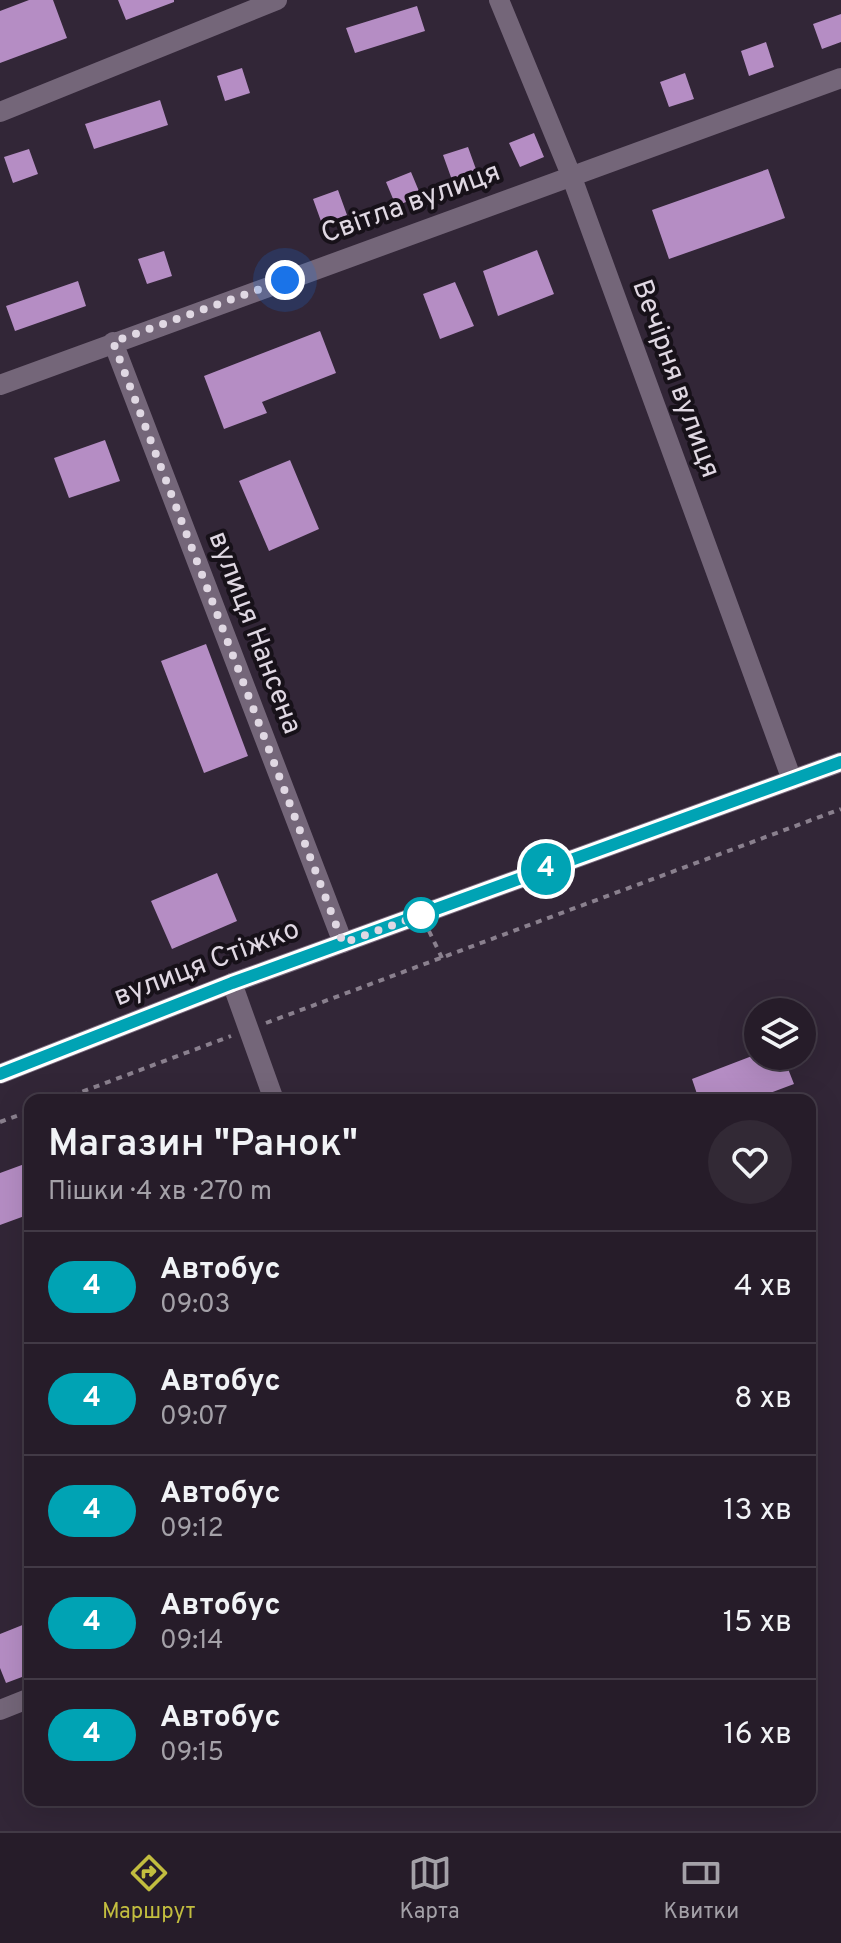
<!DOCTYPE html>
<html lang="uk">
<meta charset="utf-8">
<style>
body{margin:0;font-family:Overpass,sans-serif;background:#322935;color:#f1f3f6;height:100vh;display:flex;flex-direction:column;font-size:30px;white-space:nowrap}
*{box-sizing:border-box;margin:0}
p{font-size:26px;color:#a4a1a8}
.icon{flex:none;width:44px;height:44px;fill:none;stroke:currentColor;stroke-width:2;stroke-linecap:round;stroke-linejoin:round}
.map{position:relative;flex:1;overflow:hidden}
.sheet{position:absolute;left:24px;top:1094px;width:792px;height:712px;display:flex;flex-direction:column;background:#261c29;border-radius:16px;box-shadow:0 8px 32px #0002,0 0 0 2px #423a46}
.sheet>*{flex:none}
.badge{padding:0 16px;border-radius:26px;font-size:28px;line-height:52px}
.buttons{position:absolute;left:744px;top:998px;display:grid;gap:16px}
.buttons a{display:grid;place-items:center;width:72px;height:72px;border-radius:50%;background:#261c29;box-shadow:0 8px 32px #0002,0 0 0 2px #423a46;font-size:40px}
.you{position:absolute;width:40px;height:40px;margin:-20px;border:6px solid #fff;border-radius:50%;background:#1a73e8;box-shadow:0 0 0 12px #1a73e833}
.map>.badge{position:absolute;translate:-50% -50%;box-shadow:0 0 0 4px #fff}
.round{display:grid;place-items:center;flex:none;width:84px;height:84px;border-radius:42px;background:#322935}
.overview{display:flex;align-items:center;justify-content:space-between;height:136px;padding:0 24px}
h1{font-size:38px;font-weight:600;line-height:60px}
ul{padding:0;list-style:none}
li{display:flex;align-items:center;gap:24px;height:112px;padding:0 24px;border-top:2px solid #423a46}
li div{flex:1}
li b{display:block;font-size:30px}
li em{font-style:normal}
li .badge{min-width:88px;font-weight:700;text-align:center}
.menu{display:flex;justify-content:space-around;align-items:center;height:112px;border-top:2px solid #423a46;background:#261c29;font-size:22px;color:#a4a1a8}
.menu a{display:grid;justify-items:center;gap:4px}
.menu .on{color:#c2bd3f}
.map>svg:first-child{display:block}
.building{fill:#b58dc4}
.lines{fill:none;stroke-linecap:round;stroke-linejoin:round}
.path{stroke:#8a808e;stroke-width:4;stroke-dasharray:6 6;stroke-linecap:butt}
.street{stroke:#746679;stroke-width:20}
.secondary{stroke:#746679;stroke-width:20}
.line-casing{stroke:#fff;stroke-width:18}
.line{stroke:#00a3b4;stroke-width:12}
.walk{stroke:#e0d8e3;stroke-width:8;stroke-dasharray:0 14.4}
.stop-dot{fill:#fff;stroke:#00a3b4;stroke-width:4}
.labels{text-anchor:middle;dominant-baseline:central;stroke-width:8;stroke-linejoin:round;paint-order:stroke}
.street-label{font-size:28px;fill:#e0d8e3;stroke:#171119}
</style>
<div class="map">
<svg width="841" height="1831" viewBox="0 0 841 1831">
<rect width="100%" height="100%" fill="#322637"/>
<path class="building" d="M29,0h24l14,38 -67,25v-52z
M118,0h56v2l-48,18z
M417,6l8,25 -70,22 -9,-25z
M841,14v28l-19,7 -9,-25z
M766,42l8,25 -25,9 -8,-25z
M242,68l8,25 -25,8 -8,-25z
M685,73l9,26 -25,8 -9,-25z
M160,100l8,25 -74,24 -9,-25z
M534,133l10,24 -24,10 -11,-24z
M468,147l9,25 -25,8 -9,-25z
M29,149l9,25 -25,9 -9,-26z
M768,169l17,49 -116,41 -17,-49z
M411,172l10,24 -25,10 -10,-24z
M338,190l9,25 -25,9 -9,-25z
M537,250l17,44 -56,22 -15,-45z
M164,251l8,25 -25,8 -9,-25z
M78,281l8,25 -71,25 -9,-25z
M455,282l19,44 -34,13 -17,-45z
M320,331l16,42 -74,29 5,11 -43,16 -20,-53z
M105,440l15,41 -51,17 -15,-40z
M290,460l29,69 -50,22 -30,-70z
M206,644l42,112 -44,17 -43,-112z
M217,873l20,48 -65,28 -21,-48z
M752,1056h31l11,28 -43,16h-52l-7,-21z
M30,1162v52l-30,11v-52z
M30,1622v52l-24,9 -6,-15v-34z"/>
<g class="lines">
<path class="path" d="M429,931l13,27
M266,1023l575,-214
M60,1100l171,-64
M0,1122l30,-11"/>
<path class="street" d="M499,0l72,175 221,605
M0,112l277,-112
M113,342l230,601
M0,385l841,-307
M232,983l42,117
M0,1710l30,-12"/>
<path class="secondary" d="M0,1074l232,-91 609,-221"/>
</g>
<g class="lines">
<g class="line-casing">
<path id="line" d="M0,1074l232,-91 609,-221"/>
</g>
<use href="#line" class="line"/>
<path class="walk" d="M285,280l-172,62 230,601 78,-28"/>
</g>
<circle class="stop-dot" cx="421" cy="915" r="16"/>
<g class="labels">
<g class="street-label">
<text transform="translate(411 204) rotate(-20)">Світла вулиця</text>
<text transform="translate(675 379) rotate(70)">Вечірня вулиця</text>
<text transform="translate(254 633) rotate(69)">вулиця Нансена</text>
<text transform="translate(207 964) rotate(-21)">вулиця Стіжко</text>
</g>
</g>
</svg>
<div class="buttons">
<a><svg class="icon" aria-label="layers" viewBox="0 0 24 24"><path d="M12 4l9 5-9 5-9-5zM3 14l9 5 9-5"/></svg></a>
</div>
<div class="you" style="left:285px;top:280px"></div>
<b class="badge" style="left:546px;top:869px;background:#00a3b4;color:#fff">4</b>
<section class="sheet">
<div class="overview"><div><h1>Магазин &quot;Ранок&quot;</h1><p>Пішки · 4 хв · 270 m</p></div><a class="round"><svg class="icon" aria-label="heart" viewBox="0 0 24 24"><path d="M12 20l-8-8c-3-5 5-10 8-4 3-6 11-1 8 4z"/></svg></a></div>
<ul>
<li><span class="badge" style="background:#00a3b4;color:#fff">4</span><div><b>Автобус</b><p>09:03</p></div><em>4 хв</em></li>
<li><span class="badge" style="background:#00a3b4;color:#fff">4</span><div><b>Автобус</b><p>09:07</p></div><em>8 хв</em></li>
<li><span class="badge" style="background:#00a3b4;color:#fff">4</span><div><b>Автобус</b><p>09:12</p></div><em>13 хв</em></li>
<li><span class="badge" style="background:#00a3b4;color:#fff">4</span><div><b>Автобус</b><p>09:14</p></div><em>15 хв</em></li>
<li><span class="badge" style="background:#00a3b4;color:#fff">4</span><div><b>Автобус</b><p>09:15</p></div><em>16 хв</em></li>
</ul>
</section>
</div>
<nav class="menu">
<a class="on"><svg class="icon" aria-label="directions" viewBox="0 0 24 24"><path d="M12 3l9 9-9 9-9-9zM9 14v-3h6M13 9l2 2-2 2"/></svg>Маршрут</a>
<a><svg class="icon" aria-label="map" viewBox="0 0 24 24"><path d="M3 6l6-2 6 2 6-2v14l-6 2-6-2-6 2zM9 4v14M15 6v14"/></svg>Карта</a>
<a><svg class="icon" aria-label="tickets" viewBox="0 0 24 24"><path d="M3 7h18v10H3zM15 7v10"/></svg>Квитки</a>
</nav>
